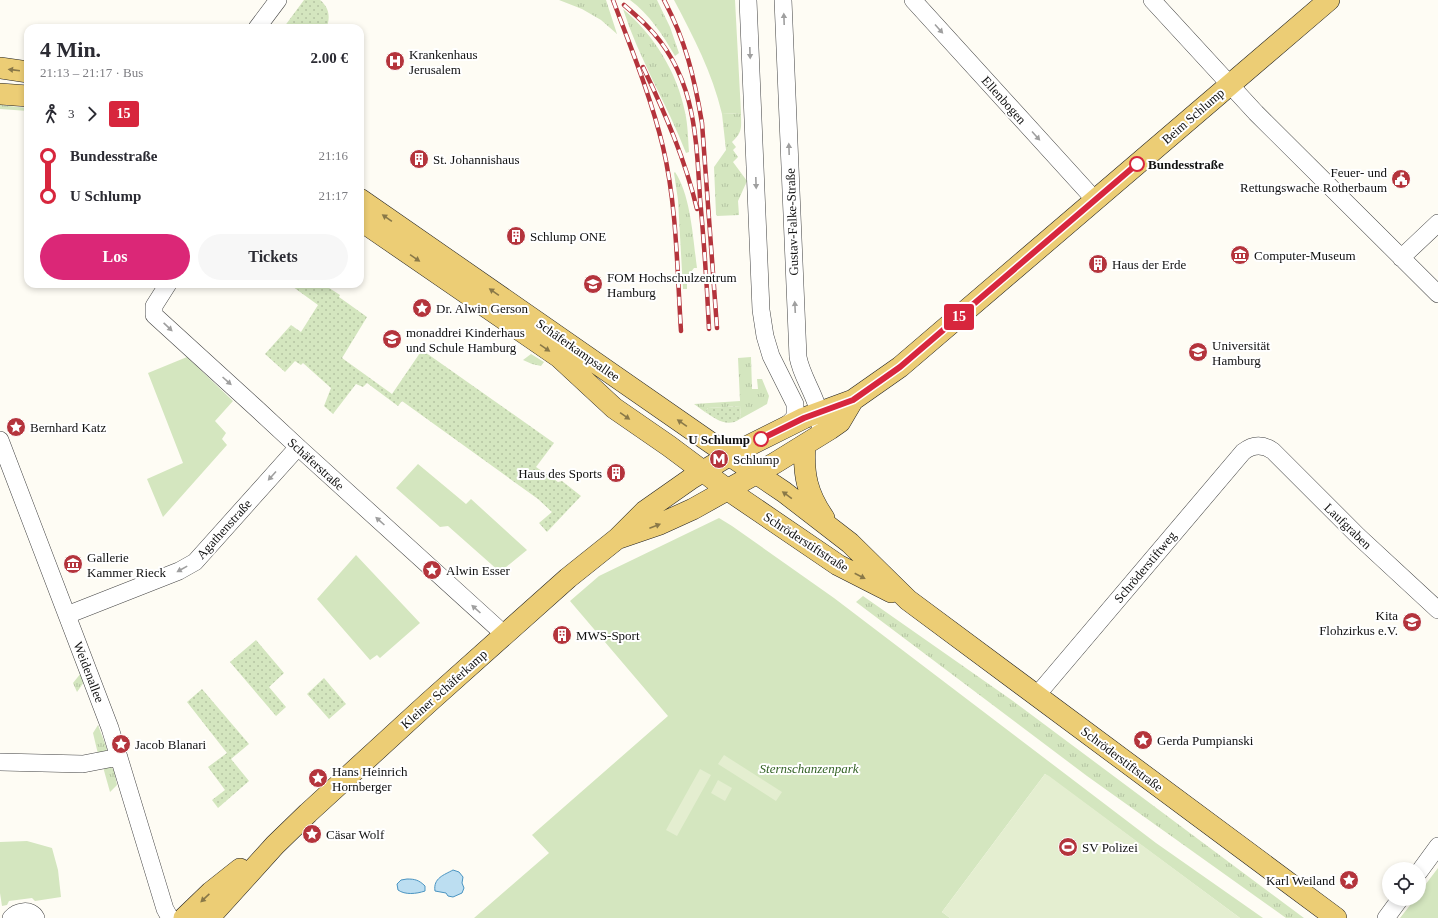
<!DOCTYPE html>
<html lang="de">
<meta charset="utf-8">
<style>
body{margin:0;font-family:"Times New Roman",serif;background:#f7f7f7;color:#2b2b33;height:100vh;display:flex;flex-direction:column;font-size:15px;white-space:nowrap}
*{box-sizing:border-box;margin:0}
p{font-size:13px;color:#7c7c81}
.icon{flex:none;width:22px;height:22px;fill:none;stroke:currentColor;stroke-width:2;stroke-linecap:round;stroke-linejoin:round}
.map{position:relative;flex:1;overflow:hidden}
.drawer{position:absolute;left:24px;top:24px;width:340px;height:264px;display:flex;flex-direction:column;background:#fff;border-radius:12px;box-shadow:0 2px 6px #0003}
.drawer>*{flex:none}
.badge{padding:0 8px;border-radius:3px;font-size:14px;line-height:26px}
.controls{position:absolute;left:1382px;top:862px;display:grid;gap:8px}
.controls a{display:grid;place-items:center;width:44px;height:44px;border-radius:50%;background:#fff;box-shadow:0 2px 6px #0003;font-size:20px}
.map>.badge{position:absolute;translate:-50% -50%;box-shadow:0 0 0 2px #fff}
.legs{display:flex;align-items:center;gap:6px;height:44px;padding:0 16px;font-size:13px}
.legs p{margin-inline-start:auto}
.summary{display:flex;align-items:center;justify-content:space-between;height:68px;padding:0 16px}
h1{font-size:22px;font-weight:600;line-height:30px}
.action{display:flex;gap:8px;margin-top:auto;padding:8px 16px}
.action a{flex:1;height:46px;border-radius:24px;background:#db2777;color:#fff;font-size:16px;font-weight:600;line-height:46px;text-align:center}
.action a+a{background:#f7f7f7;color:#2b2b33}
ul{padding:0 16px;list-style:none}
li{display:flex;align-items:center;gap:14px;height:40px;font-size:15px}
li i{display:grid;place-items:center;width:6px;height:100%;margin:0 5px;background:currentColor}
li i::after{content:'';width:10px;height:10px;margin:-5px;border:3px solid;border-radius:50%;background:#fff}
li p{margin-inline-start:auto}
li:first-child i{background:linear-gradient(#0000 50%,currentColor 0)}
li:last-child i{background:linear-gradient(currentColor 50%,#0000 0)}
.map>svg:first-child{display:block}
.grass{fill:url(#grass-tufts)}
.park{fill:#d4e6bf}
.garden{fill:url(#garden-dots)}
.pitch{fill:#e4eed0}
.water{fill:#bcdef1;stroke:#4a94c1}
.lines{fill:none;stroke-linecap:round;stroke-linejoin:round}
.minor-casing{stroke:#434343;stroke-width:18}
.major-casing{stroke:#212121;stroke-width:22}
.minor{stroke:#fff;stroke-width:17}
.major{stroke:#eccd75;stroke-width:21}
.rail-casing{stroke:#b4343c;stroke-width:4.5}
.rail{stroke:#fff;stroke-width:3;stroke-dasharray:9;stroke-linecap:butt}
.oneway{fill:#9f9f9f}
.oneway2{fill:#897848}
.line-1-casing{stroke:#fff;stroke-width:9}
.line-1{stroke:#d7263d;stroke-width:6}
.stop-1-dot{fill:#fff;stroke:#d7263d;stroke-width:2}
.labels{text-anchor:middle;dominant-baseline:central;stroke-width:4;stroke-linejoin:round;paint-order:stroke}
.poi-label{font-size:13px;fill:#101010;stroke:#fff;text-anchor:start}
.street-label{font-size:13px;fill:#101010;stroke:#fff}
.stop-label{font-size:13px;font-weight:bold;fill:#101010;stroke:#fff;text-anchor:start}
.park-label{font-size:13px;font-style:italic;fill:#336225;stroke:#fff}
</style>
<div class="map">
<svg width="1438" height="918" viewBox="0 0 1438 918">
<defs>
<pattern id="grass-tufts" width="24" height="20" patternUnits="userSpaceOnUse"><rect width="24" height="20" fill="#d4e6bf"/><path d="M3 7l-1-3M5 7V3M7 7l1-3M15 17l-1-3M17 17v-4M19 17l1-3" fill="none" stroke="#b5c4a3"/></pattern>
<pattern id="garden-dots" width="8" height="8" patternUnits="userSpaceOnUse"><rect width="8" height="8" fill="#d4e6bf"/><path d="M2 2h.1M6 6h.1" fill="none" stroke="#b5c4a3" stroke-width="1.8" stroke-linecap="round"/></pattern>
</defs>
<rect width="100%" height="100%" fill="#fefcf4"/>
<path class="grass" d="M559,0h47l11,34 -16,-14 -19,-11z
M630,0h27l13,27 9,26 -4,3c-12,-21 -26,-42 -45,-56z
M623,9c31,26 54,63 62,103 3,13 3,27 4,40l-3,1c-19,-49 -47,-94 -63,-144z
M0,105l28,3v3l-28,-2z
M741,113c0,14 2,19 -9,29l4,5 -3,3 5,7 -5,5 14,19 -9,20 1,14 -22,1 -1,-2 -2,-47 12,-17 -4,-36z
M675,172c16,24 18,67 22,96h-3l-7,9v12h-4l-5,-89 -4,-27z
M531,354l13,8 -3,4 -9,-2 -9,-4z
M751,357l1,32h6l-1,-10h5l7,17 -2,8 -27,15 1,-13 -33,2 -3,4 -11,-8 46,-3 -2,-43z
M863,596l150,105 291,217h-18l-199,-142 -231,-174z
M81,673l3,9 -7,10 -4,-9z
M98,725l9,24 -2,3 -7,2 -5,-21z
M103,767h8l3,3 3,15 -7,7z"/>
<path class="park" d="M674,0h61l6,113 -19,1c-10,-42 -28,-76 -48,-114z
M187,357l46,44 -18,20 11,12 -4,6 5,6 -64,72 -16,-38 36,-16 -35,-90z
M418,464l48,40 5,-5 56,51 -27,22 -52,-46 -8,1 -44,-39z
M719,518l13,8 102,72 322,245 107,75h-23l-195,-144 -103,138 8,6h-476l75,-65 -17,-18 136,-119 -98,-115 29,-25z
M356,555l64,68 -40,35 -3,-3 -7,5 -53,-61z
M27,841l25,7 6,22 3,27 -26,4 -3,-3 -23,3 -2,4 -5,1 -2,-13v-51z
M1438,868v50h-38l15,-19h4v-6z"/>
<path class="garden" d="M304,0h16c9,7 11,18 6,28l-42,-1z
M289,284h34l17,11 -1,2 28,20 -25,41 50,36 30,-44 132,93 -18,24 22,15 4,-1 19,15 -34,36 -8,-9 13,-11 -14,-13 -136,-98 -4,5 -31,-23 -4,4 -7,-3 -23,30 -9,-8 7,-18 -28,-25 -2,2 -6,-4 -10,11 -20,-18 26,-29 10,7 17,-27z
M741,406l-1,13c-13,9 -24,0 -35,-7l3,-4z
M256,640l28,33 -15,14 17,20 -10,9 -46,-54z
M324,678l22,26 -17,15 -22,-25z
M202,689l47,55 -18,15 18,22 -31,27 -6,-8 13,-10 -17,-23 19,-14 -40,-51z"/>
<path class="pitch" d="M724,755l58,37 -6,9 -58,-37z
M700,769l11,6 -34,61 -11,-6z
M1045,774l4,2 191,142h-290l-8,-6z
M718,780l14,8 -7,13 -14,-8z"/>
<path class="water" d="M453,870l6,2 4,5 -1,6 2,5 -2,5 -9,4 -5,-1 -2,-3 -11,-2c-2,-13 9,-16 18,-21z
M407,879c8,0 12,1 18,7v5c-9,3 -20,4 -27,-1l-1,-6 4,-4z"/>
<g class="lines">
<g class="minor-casing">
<path id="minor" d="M748,0l13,310 4,26 6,20 24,48v13l-9,9
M783,0l15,357c4,23 23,44 22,69
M913,0l182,200
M1152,0l104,113 182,181
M257,28l21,-28
M1401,258l37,-35
M168,284l-14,22v9l102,93 42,39 207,188
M0,440l110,288 55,181 5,9
M67,615l112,-44 16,-9 103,-115
M1037,695l206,-243c10,-8 20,-8 30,-1l85,85 80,74
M0,762l83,2 36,-7
M1419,872l19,-26
M11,918c6,-7 20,-10 25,0
M1386,918l14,-19"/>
</g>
<g class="major-casing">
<path id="major" d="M0,68l28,4
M0,94l28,2
M360,199l354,246 70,47 66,51 58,57 428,318
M360,220l199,137 55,51 55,38 59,44 110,75 53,27
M805,445c-2,29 2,49 19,73
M619,538l41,-14 33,-15 82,-46 55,-34 10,-7 13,-22
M184,918l27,-26 29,-23
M209,918l66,-73 33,-32 120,-110 140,-125 50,-40 27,-27 47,-33 38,-23 74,-37 49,-18 47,-33 429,-367"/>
</g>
<use href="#minor" class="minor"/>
<use href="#major" class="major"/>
<g class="rail-casing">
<path id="rail" d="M613,0c18,48 38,97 50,147 14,60 14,123 18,184
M664,0c22,42 30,76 38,123l15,205
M624,5c7,6 15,13 22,20 49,49 50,109 54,173 4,44 7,87 9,131
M643,67c22,46 42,92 54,142"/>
</g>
<use href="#rail" class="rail"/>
</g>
<defs><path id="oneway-solid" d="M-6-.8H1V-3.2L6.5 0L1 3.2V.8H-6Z"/></defs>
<g class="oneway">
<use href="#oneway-solid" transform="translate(784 19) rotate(-92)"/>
<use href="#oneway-solid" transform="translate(939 29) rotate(48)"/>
<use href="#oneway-solid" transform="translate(750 53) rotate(88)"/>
<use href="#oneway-solid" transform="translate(1036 136) rotate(48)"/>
<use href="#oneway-solid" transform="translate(789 149) rotate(-92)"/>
<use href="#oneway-solid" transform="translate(756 183) rotate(88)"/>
<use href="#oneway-solid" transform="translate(795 307) rotate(-93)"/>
<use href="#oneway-solid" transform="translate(168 327) rotate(43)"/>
<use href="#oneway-solid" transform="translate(227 381) rotate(42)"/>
<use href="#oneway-solid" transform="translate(272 476) rotate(132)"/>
<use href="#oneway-solid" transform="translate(380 521) rotate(-138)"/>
<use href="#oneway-solid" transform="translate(182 569) rotate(151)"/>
<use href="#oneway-solid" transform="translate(476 609) rotate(-138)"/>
</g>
<g class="oneway2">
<use href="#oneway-solid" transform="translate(14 70) rotate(-173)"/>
<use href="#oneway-solid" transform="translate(387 218) rotate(-145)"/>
<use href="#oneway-solid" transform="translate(415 258) rotate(34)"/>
<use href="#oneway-solid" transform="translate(494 292) rotate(-145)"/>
<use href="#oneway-solid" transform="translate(545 348) rotate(34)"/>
<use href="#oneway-solid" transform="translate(625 416) rotate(35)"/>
<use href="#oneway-solid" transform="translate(682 423) rotate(-145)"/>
<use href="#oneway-solid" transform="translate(787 495) rotate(-144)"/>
<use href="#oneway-solid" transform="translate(655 526) rotate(-21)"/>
<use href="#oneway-solid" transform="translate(860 576) rotate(27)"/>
<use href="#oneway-solid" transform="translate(205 898) rotate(137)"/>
</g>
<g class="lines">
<g class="line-1-casing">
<path id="line-1" d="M761,439l43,-21 49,-18 47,-33 237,-203"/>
</g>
<use href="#line-1" class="line-1"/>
</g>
<defs>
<g id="hospital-disc" transform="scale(1)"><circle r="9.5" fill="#b4343c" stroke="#fff"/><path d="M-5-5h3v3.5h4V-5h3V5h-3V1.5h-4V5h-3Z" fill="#fff"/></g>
<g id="building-disc" transform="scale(1)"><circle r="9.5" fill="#b4343c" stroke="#fff"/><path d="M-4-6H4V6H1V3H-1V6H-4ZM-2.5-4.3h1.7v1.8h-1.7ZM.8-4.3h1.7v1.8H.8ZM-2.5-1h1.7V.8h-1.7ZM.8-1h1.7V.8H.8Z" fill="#fff"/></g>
<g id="civic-disc" transform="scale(1)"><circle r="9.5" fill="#b4343c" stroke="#fff"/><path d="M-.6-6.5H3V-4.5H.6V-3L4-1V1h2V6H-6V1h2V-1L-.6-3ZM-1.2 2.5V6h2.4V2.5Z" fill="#fff"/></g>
<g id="museum-disc" transform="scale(1)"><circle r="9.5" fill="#b4343c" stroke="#fff"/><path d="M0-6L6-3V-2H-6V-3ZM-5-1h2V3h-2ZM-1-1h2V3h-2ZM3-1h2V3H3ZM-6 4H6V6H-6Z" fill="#fff"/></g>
<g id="university-disc" transform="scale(1)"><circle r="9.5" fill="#b4343c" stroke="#fff"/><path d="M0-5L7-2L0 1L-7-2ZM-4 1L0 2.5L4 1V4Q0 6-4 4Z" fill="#fff"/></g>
<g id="sight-disc" transform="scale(1)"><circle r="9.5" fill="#b4343c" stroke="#fff"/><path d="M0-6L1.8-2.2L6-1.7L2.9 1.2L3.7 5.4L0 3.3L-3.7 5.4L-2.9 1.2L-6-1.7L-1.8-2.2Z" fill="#fff"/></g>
<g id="school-disc" transform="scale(1)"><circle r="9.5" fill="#b4343c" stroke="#fff"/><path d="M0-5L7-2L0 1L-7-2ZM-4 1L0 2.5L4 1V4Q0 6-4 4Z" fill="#fff"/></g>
<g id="metro-disc" transform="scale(1)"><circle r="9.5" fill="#b4343c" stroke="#fff"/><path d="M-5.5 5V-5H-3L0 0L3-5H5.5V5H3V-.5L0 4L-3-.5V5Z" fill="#fff"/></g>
<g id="stadium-disc" transform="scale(1)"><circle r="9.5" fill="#b4343c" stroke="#fff"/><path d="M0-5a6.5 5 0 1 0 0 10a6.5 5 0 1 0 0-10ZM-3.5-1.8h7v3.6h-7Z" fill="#fff"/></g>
</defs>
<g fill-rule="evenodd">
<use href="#hospital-disc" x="395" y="61"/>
<use href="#building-disc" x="419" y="159"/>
<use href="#civic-disc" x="1401" y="179"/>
<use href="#building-disc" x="516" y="236"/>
<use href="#museum-disc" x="1240" y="255"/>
<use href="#building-disc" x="1098" y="264"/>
<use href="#university-disc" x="593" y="284"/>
<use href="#sight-disc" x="422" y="308"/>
<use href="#school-disc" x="392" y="339"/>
<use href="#university-disc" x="1198" y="352"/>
<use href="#sight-disc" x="16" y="427"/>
<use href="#metro-disc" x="719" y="459"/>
<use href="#building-disc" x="616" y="473"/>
<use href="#museum-disc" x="73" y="564"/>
<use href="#sight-disc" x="432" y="570"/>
<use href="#school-disc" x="1412" y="622"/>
<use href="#building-disc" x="562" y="635"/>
<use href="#sight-disc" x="1143" y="740"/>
<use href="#sight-disc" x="121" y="744"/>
<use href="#sight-disc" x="318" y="778"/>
<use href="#sight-disc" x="312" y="834"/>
<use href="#stadium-disc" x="1068" y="847"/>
<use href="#sight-disc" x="1349" y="880"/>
</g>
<g class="stop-1-dot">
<circle cx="1137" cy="164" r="7"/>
<circle cx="761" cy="439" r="7"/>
</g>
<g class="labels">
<g class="poi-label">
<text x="409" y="54">Krankenhaus<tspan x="409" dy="15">Jerusalem</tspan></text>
<text x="433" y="159">St. Johannishaus</text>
<text x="1387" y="172" text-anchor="end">Feuer- und<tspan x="1387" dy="15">Rettungswache Rotherbaum</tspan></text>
<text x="530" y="236">Schlump ONE</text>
<text x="1254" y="255">Computer-Museum</text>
<text x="1112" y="264">Haus der Erde</text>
<text x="607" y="277">FOM Hochschulzentrum<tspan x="607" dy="15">Hamburg</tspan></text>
<text x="436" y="308">Dr. Alwin Gerson</text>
<text x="406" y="332">monaddrei Kinderhaus<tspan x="406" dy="15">und Schule Hamburg</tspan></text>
<text x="1212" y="345">Universität<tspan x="1212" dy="15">Hamburg</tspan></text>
<text x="30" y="427">Bernhard Katz</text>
<text x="733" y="459">Schlump</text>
<text x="602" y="473" text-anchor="end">Haus des Sports</text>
<text x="87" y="557">Gallerie<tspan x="87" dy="15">Kammer Rieck</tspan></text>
<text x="446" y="570">Alwin Esser</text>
<text x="1398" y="615" text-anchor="end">Kita<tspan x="1398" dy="15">Flohzirkus e.V.</tspan></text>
<text x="576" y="635">MWS-Sport</text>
<text x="1157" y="740">Gerda Pumpianski</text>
<text x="135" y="744">Jacob Blanari</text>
<text x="332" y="771">Hans Heinrich<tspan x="332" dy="15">Hornberger</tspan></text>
<text x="326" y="834">Cäsar Wolf</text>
<text x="1082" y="847">SV Polizei</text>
<text x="1335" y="880" text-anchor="end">Karl Weiland</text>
</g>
<g class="street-label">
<text transform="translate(1004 100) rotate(48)">Ellenbogen</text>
<text transform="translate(1193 116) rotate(-41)">Beim Schlump</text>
<text transform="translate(792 222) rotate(-92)">Gustav-Falke-Straße</text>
<text transform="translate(578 350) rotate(35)">Schäferkampsallee</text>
<text transform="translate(316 464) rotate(42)">Schäferstraße</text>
<text transform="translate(1348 526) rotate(44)">Laufgraben</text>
<text transform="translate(224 529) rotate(-48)">Agathenstraße</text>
<text transform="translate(806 542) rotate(33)">Schröderstiftstraße</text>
<text transform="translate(1145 567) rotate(-50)">Schröderstiftweg</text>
<text transform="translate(89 672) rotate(69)">Weidenallee</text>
<text transform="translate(444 689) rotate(-42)">Kleiner Schäferkamp</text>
<text transform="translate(1122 759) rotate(37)">Schröderstiftstraße</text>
</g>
<g class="stop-label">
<text x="1148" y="164">Bundesstraße</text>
<text x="750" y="439" text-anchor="end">U Schlump</text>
</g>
<g class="park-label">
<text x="809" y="768">Sternschanzenpark</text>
</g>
</g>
</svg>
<div class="controls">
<a><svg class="icon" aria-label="locate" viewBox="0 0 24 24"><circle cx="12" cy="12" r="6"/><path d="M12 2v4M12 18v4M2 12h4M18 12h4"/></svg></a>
</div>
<b class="badge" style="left:959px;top:317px;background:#d7263d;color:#fff">15</b>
<section class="drawer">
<div class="summary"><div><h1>4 Min.</h1><p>21:13 – 21:17 · Bus</p></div><b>2.00 €</b></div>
<div class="legs"><svg class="icon" aria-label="walk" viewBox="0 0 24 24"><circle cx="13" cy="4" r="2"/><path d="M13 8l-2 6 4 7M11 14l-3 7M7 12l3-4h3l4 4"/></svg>3<svg class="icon" aria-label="forward" viewBox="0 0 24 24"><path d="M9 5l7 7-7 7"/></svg><b class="badge" style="background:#d7263d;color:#fff">15</b></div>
<ul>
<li><i style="color:#d7263d"></i><b>Bundesstraße</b><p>21:16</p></li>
<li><i style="color:#d7263d"></i><b>U Schlump</b><p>21:17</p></li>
</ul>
<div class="action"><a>Los</a><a>Tickets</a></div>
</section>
</div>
